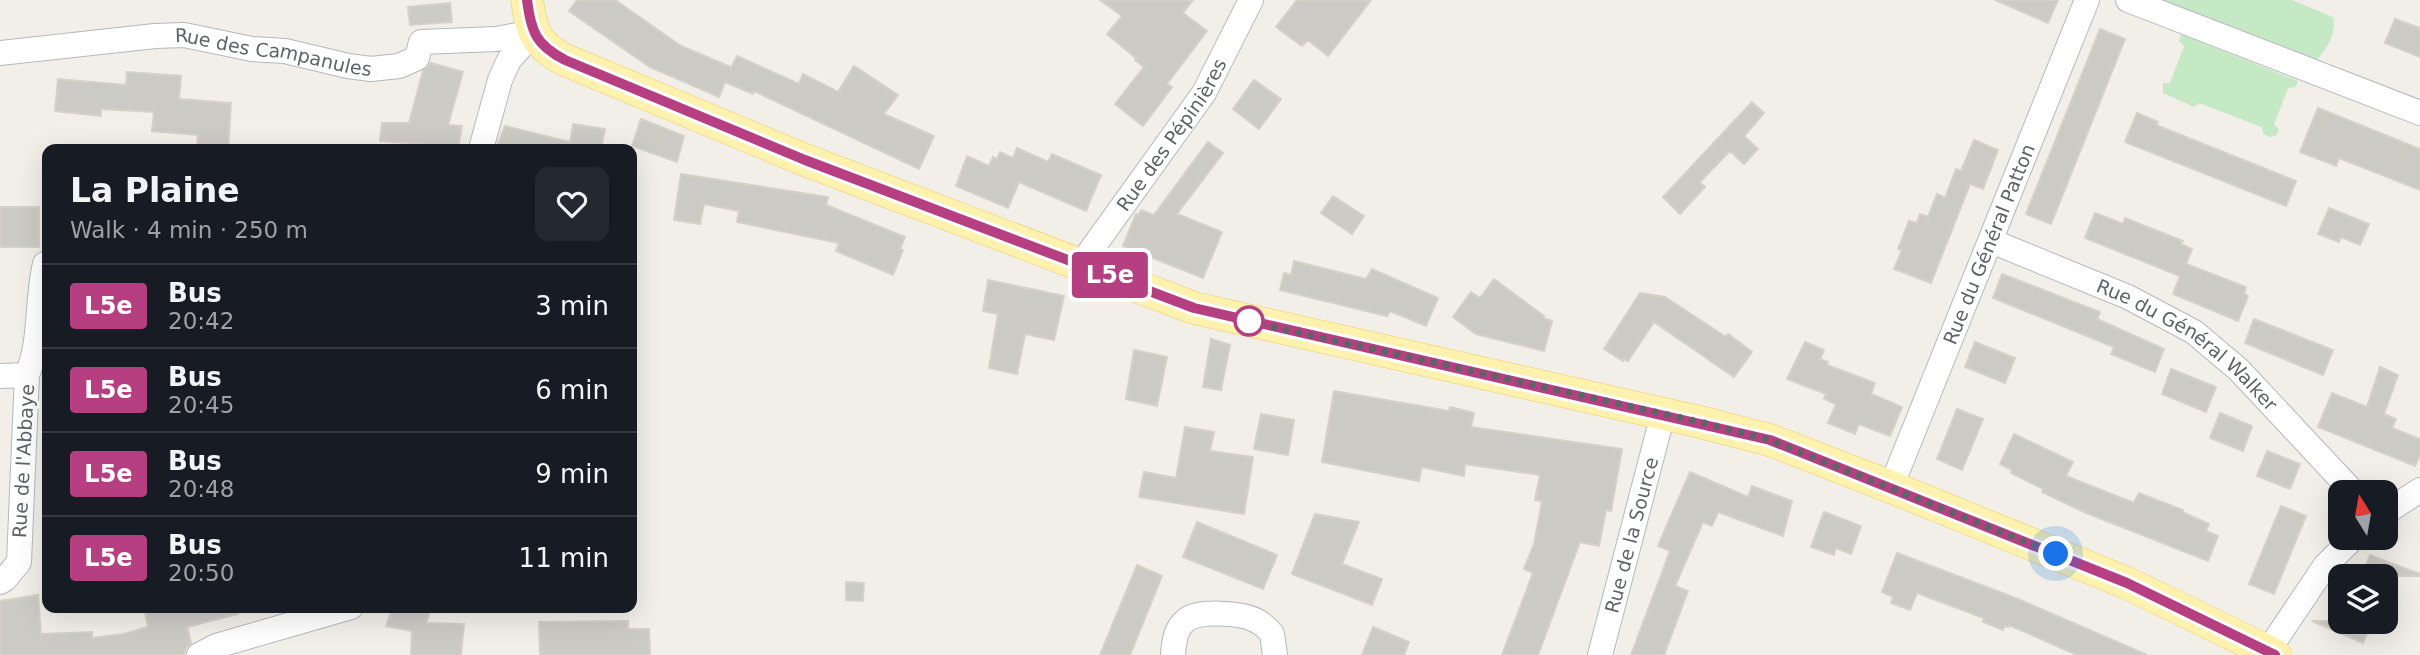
<!DOCTYPE html>
<meta charset="utf-8">
<style>
body{margin:0;font-family:"DejaVu Sans",sans-serif;background:#242831;color:#f1f3f6;height:100vh;display:flex;flex-direction:column;font-size:26px;white-space:nowrap}
*{box-sizing:border-box;margin:0}
p{font-size:23px;color:#9ea1a6}
.icon{flex:none;width:38px;height:38px;fill:none;stroke:currentColor;stroke-width:2;stroke-linecap:round;stroke-linejoin:round}
.map{position:relative;flex:1;overflow:hidden}
.drawer{position:absolute;left:42px;top:144px;width:595px;height:469px;display:flex;flex-direction:column;background:#171b24;border-radius:14px;box-shadow:0 7px 28px #0002}
.drawer>*{flex:none}
.badge{padding:0 14px;border-radius:5px;font-size:24px;line-height:46px}
.needle{width:46px;rotate:349deg}
.fabs{position:absolute;left:2328px;top:480px;display:grid;gap:14px}
.fabs a{display:grid;place-items:center;width:70px;height:70px;border-radius:14px;background:#171b24;box-shadow:0 7px 28px #0002;font-size:35px}
.you{position:absolute;width:35px;height:35px;margin:-18px;border:5px solid #fff;border-radius:50%;background:#1a73e8;box-shadow:0 0 0 10px #1a73e833}
.map>.badge{position:absolute;translate:-50% -50%;box-shadow:0 0 0 4px #fff}
.round{display:grid;place-items:center;flex:none;width:74px;height:74px;border-radius:14px;background:#242831}
.overview{display:flex;align-items:center;justify-content:space-between;height:119px;padding:0 28px}
h1{font-size:33px;font-weight:700;line-height:52px}
ul{padding:0;list-style:none}
li{display:flex;align-items:center;gap:21px;height:84px;padding:0 28px;border-top:2px solid #363941}
li div{flex:1}
li b{display:block;font-size:26px}
li em{font-style:normal}
li .badge{min-width:77px;font-weight:700;text-align:center}
.map>svg:first-child{display:block}
.green{fill:#c5e8c5}
.building{fill:#cccac5;stroke:#d6d1c6;stroke-width:2}
.lines{fill:none;stroke-linecap:round;stroke-linejoin:round}
.minor-casing{stroke:#b5b8bc;stroke-width:26}
.major-casing{stroke:#f2c960;stroke-width:33}
.minor{stroke:#fff;stroke-width:24}
.major{stroke:#fff2af;stroke-width:32}
.line-casing{stroke:#fff;stroke-width:16}
.line{stroke:#b63f82;stroke-width:10}
.walk{stroke:#5f6368;stroke-width:7;stroke-dasharray:0 12.6}
.stop-dot{fill:#fff;stroke:#b63f82;stroke-width:3.5}
.labels{text-anchor:middle;dominant-baseline:central;stroke-width:6;stroke-linejoin:round;paint-order:stroke}
.street-label{font-size:19px;fill:#5f6368;stroke:#fff}
</style>
<div class="map">
<svg width="2420" height="655" viewBox="0 0 2420 655">
<rect width="100%" height="100%" fill="#f1efe8"/>
<path class="green" d="M2162,0h130l41,17c5,12 -7,36 -18,44z
M2181,34l117,47 -2,6 -8,1 -14,36 5,6 -3,6 -6,1 -7,-3 -1,-7 -63,-24 -5,4 -31,-14v-10h7l14,-37 -5,-5z"/>
<path class="building" d="M577,0h38l66,46 50,21 -1,3 7,-14 62,28 4,-10 35,18 16,-26 44,29 -14,19 50,22 -15,33 -165,-78 -1,3 -28,-12 -6,15 -69,-30 -81,-56z
M1100,0h93l-10,13 24,18 -40,53 5,3 -29,39 -28,-22 29,-37 -9,-7 1,-2 -29,-24 15,-18z
M1297,0h74l-43,56 -20,-16 -6,6 -26,-19z
M1995,0h63l-10,23z
M450,3l2,19 -42,3 -2,-18z
M2395,19l25,9v29l-35,-14z
M2100,29l25,10 -74,185 -25,-10z
M431,63l32,9 -15,53 14,1 -4,23h-36l1,-5 -43,-3 2,-18h27l14,-52z
M127,72l54,4 -2,23 52,4 -3,46h-31l1,-14 -46,-4 2,-19 -53,-3v7l-46,-5 3,-32 68,6z
M1254,80l27,19 -22,30 -26,-20z
M1752,102l12,11 -20,23 14,13 -14,15 -14,-13 -30,31 5,5 -25,27 -17,-17z
M2318,108l102,41v41l-81,-32 -3,8 -36,-14z
M2137,113l21,9 -2,3 140,56 -10,25 -161,-64z
M641,119l43,17 -7,26 -45,-16z
M573,124l32,5 -4,20h-32z
M505,126l65,16 -1,7h-73z
M1974,140l24,10 -15,39 -13,-5 -39,99 -37,-14 8,-19 -4,-1 11,-28 8,2 3,-9 8,3 9,-23 8,4 11,-29 5,2z
M1208,142l15,11 -46,61 45,18 -19,46 -80,-32 13,-32 3,1 2,-5 13,5z
M1017,148l31,14 4,-8 49,21 -15,36 -67,-29 -11,26 -52,-22 11,-30 22,10 4,-9 4,2 3,-7 13,6z
M681,174l147,23 -2,8 79,32 -5,12 3,1 -10,25 -57,-24 3,-8 -102,-21 2,-11 -35,-7 -4,20 -26,-4z
M1333,196l31,20 -12,18 -31,-21z
M0,207h39v40h-39z
M2329,208l40,16 -9,21 -19,-8 -2,5 -21,-8z
M2095,213l28,11 2,-6 58,23 -2,3 11,5 -6,15 60,23 -2,7 4,2 -10,25 -65,-27 7,-18 -95,-38z
M1294,261l72,18 6,-10 66,29 -12,28 -36,-15 -3,5 -107,-26 4,-17 7,2z
M2002,274l98,38 -3,7 67,30 -9,23 -44,-18 3,-7 -121,-49z
M1494,279l50,37 -1,2 9,3 -8,30 -68,-17 -23,-17 18,-25 9,6z
M988,280l76,16 -10,44 -29,-6 -8,40 -28,-6 9,-54 -15,-3z
M1640,293l25,4 61,40 2,-3 24,18 -18,25 -80,-55 -26,39 -4,-2 -1,2 -19,-12z
M2254,319l79,31 -10,25 -78,-32z
M1211,339l19,6 -9,45 -18,-3z
M1805,342l19,8 -4,9 8,3 -1,3 48,18 -4,11 31,13 -12,29 -31,-12 -4,10 -27,-11 8,-19 -12,-5 2,-5 -39,-15z
M1975,342l40,16 -10,25 -40,-16z
M1134,350l33,7 -10,49 -31,-7z
M2380,367l18,8 -14,39 12,5 -4,9 28,11v15l-5,12 -97,-39 14,-34 35,14z
M2171,369l45,18 -10,25 -44,-18z
M1334,391l115,20 1,-4 24,6 -3,14 151,22 -11,62 -5,-1 -7,36 -19,-4 -42,113h-36l31,-82 -9,-4 10,-25 8,-43 -7,-1 5,-25 -75,-11 -1,12 -42,-9 -3,14 -97,-19z
M1957,409l26,10 -21,51 -25,-11z
M2220,413l32,13 -9,25 -33,-13z
M1261,414l33,6 -6,35 -34,-6z
M1185,427l29,5 -4,19 43,6 -9,57 -105,-17 5,-25 32,6z
M2014,434l59,28 -7,14 68,27 5,-10 44,17 -1,2 27,12 -3,7 12,5 -10,25 -124,-49 -42,-20 1,-3 -32,-16 1,-3 -12,-6z
M2267,451l33,13 -10,25 -33,-13z
M1690,472l58,25 4,-11 40,15 -9,35 -65,-24 -6,14 -9,-4 -28,64 13,5 -24,64h-33l39,-104 -12,-5z
M2281,506l25,10 -32,78 -25,-10z
M1824,512l37,14 -10,28 -15,-6 -2,7 -23,-8z
M1315,514l44,8 -17,42 40,15 -10,26 -80,-31z
M1197,522l80,33 -14,34 -80,-32z
M1897,553l121,46 129,56h-70l-68,-30 -1,2 -4,-1 -1,4 -20,-8 1,-4 -67,-25 -7,17 -19,-7 2,-6 -11,-5z
M2370,555l50,19v2h-58z
M1137,565l25,11 -32,79h-30z
M846,582l18,1 -1,18 -17,-1z
M38,595l3,39 51,-2v6l32,-4 24,-7 -3,-15 27,-5h65l1,7 -51,13 4,16 -5,5 -2,7h-184v-54z
M393,607h39l-6,16 38,1 -3,31h-50l1,-24 -26,-5z
M628,621v8h21l1,26h-110l-1,-33z
M2312,621h60l-9,22z
M1373,627l36,15 -5,13h-42z"/>
<g class="lines">
<g class="minor-casing">
<g id="minor">
<path d="M2128,0l292,113"/>
<path id="s1" d="M0,53l155,-17 29,-1 68,14 33,2 63,15 23,3 28,-3 18,-8 4,-16 75,-3 38,-7"/>
<path d="M481,149l19,-69 9,-20 25,-28"/>
<path id="s2" d="M1991,241l137,56 66,35 45,38 114,122"/>
<path id="s3" d="M1081,264l123,-171 47,-93"/>
<path d="M27,375c15,-35 9,-74 18,-111"/>
<path d="M0,376l27,-1 -8,187 -14,17 -5,3"/>
<path id="s4" d="M1891,487l196,-487"/>
<path d="M2385,513l35,-23"/>
<path d="M2268,651l57,-85 29,-29"/>
<path d="M199,655l17,-9 135,-39"/>
<path d="M1173,655c1,-13 2,-26 13,-35 12,-10 55,-7 69,0 7,3 12,8 17,14l3,21"/>
<path id="s5" d="M1600,655l63,-241"/>
</g>
</g>
<g class="major-casing">
<path id="major" d="M527,0c4,31 9,45 38,60l240,100 389,148 506,114 70,18 121,47 236,96 148,72"/>
</g>
<use href="#minor" class="minor"/>
<use href="#major" class="major"/>
</g>
<g class="lines">
<g class="line-casing">
<path id="line" d="M527,0c4,32 9,45 38,60l240,100 389,148 576,132 357,143 148,72"/>
</g>
<use href="#line" class="line"/>
<path class="walk" d="M1249,321l-6,-1 457,102 70,18 286,114"/>
</g>
<circle class="stop-dot" cx="1249" cy="321" r="14"/>
<g class="labels">
<g class="street-label">
<text stroke="none"><textPath href="#s1" startOffset="276">Rue des Campanules</textPath></text>
<text stroke="none"><textPath href="#s3" startOffset="158">Rue des Pépinières</textPath></text>
<text stroke="none"><textPath href="#s4" startOffset="262">Rue du Général Patton</textPath></text>
<text stroke="none"><textPath href="#s2" startOffset="224">Rue du Général Walker</textPath></text>
<text transform="translate(23 461) rotate(-87)">Rue de l'Abbaye</text>
<text stroke="none"><textPath href="#s5" startOffset="124">Rue de la Source</textPath></text>
</g>
</g>
</svg>
<div class="fabs">
<a><svg class="needle" viewBox="-14 -14 28 28"><path d="M0-13l5 13h-10z" fill="#e53935"/><path d="M0 13l5-13h-10z" fill="#9ea1a6"/></svg></a>
<a><svg class="icon" aria-label="layers" viewBox="0 0 24 24"><path d="M12 4l9 5-9 5-9-5zM3 14l9 5 9-5"/></svg></a>
</div>
<div class="you" style="left:2056px;top:554px"></div>
<b class="badge" style="left:1110px;top:275px;background:#b63f82;color:#fff">L5e</b>
<section class="drawer">
<div class="overview"><div><h1>La Plaine</h1><p>Walk · 4 min · 250 m</p></div><a class="round"><svg class="icon" aria-label="heart" viewBox="0 0 24 24"><path d="M12 20l-8-8c-3-5 5-10 8-4 3-6 11-1 8 4z"/></svg></a></div>
<ul>
<li><span class="badge" style="background:#b63f82;color:#fff">L5e</span><div><b>Bus</b><p>20:42</p></div><em>3 min</em></li>
<li><span class="badge" style="background:#b63f82;color:#fff">L5e</span><div><b>Bus</b><p>20:45</p></div><em>6 min</em></li>
<li><span class="badge" style="background:#b63f82;color:#fff">L5e</span><div><b>Bus</b><p>20:48</p></div><em>9 min</em></li>
<li><span class="badge" style="background:#b63f82;color:#fff">L5e</span><div><b>Bus</b><p>20:50</p></div><em>11 min</em></li>
</ul>
</section>
</div>
